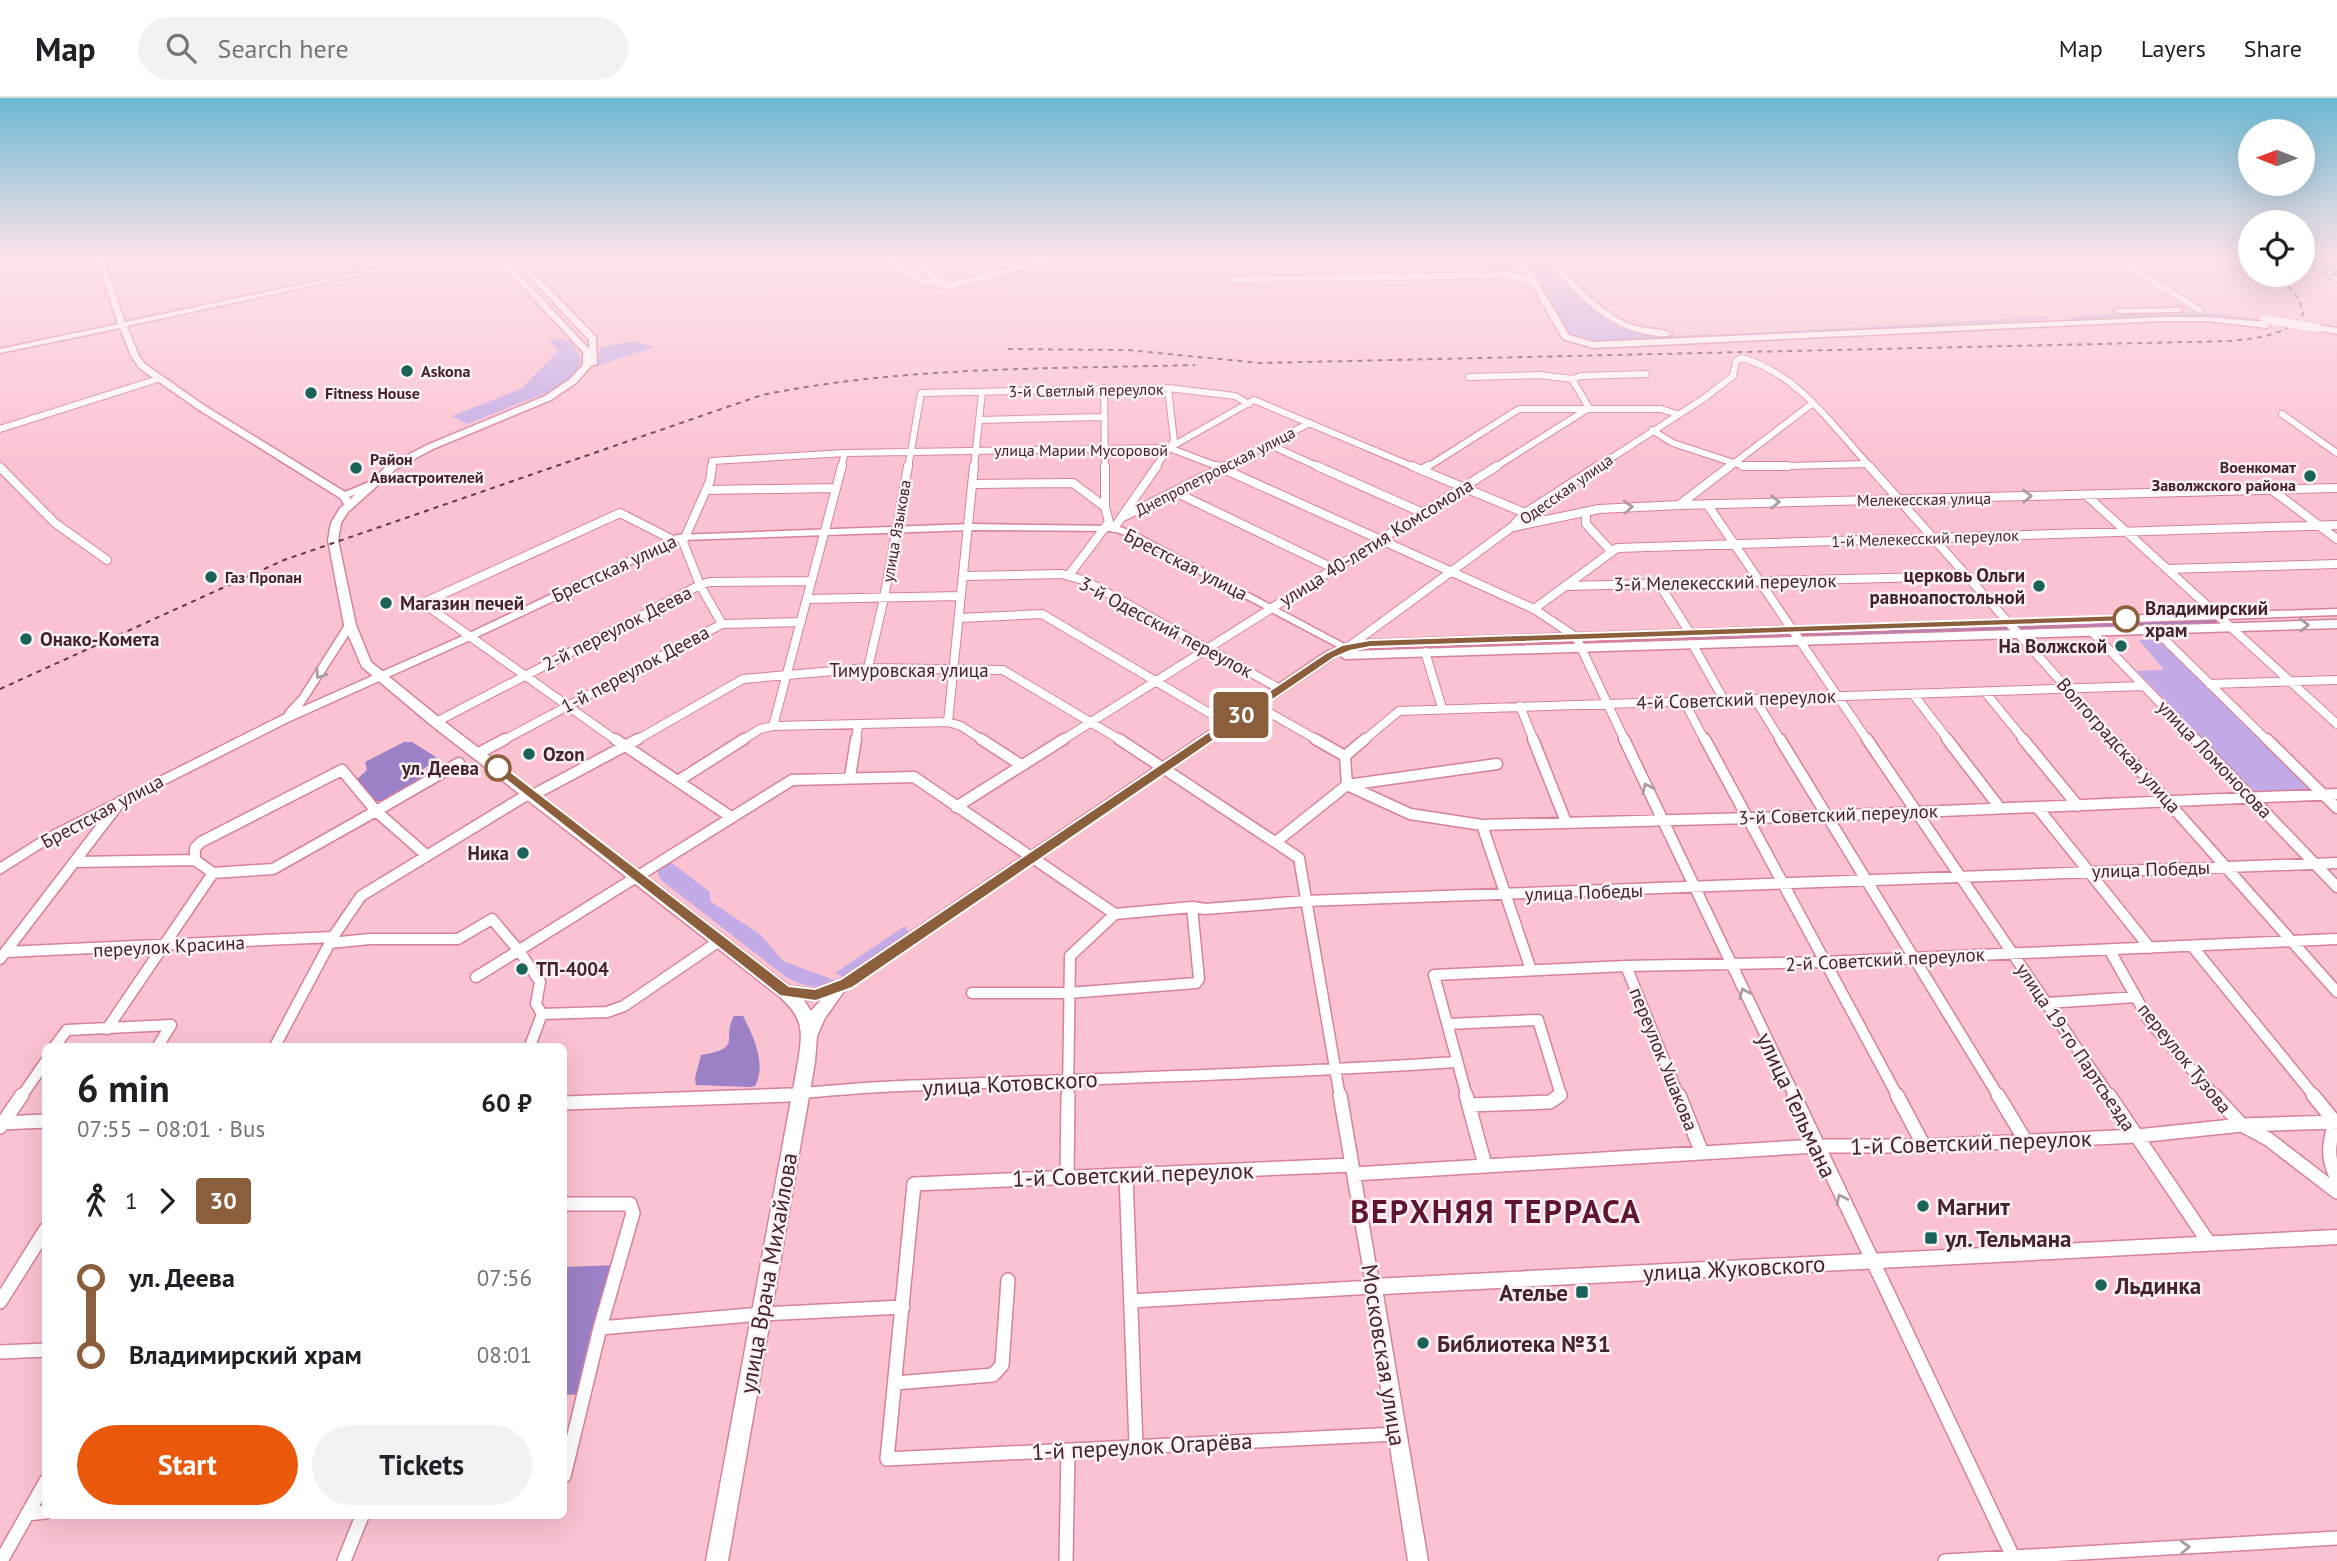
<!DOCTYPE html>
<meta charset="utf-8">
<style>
body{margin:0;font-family:"PT Sans",sans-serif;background:#f2f2f2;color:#202124;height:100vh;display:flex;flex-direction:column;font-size:26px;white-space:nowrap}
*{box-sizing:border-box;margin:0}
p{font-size:23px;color:#757577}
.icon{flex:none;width:38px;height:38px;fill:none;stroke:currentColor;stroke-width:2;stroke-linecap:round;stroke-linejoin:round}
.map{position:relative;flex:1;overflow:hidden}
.side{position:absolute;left:42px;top:945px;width:525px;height:476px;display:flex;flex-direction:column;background:#fff;border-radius:10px;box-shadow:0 7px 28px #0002}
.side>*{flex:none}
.badge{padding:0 14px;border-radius:5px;font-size:24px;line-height:46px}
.needle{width:46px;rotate:271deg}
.controls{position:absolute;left:2238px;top:21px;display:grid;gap:14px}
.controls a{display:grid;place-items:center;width:77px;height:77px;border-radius:50%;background:#fff;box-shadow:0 7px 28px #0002;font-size:35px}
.map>.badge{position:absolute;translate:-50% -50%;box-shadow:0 0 0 4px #fff}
.legs{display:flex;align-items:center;gap:10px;height:77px;padding:0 35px;font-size:23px}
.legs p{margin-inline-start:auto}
.head{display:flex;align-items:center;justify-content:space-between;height:119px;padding:0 35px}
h1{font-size:38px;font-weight:700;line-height:52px}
.action{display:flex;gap:14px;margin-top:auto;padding:14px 35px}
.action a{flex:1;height:80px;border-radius:42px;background:#ea580c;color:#fff;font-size:28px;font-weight:700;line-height:80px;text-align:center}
.action a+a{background:#f2f2f2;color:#202124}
ul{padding:0 35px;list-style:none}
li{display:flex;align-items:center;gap:24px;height:77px;font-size:26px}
li i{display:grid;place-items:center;width:10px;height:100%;margin:0 9px;background:currentColor}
li i::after{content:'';width:18px;height:18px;margin:-9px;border:5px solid;border-radius:50%;background:#fff}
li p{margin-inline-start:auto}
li:first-child i{background:linear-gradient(#0000 50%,currentColor 0)}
li:last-child i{background:linear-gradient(currentColor 50%,#0000 0)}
header{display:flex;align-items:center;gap:42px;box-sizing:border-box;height:98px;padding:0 35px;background:#fff;border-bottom:2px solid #e0e0e0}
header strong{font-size:33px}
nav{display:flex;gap:38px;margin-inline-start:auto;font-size:24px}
.search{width:490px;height:63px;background:#f2f2f2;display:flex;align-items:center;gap:18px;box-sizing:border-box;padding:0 24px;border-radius:38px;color:#757577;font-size:26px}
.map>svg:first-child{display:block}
.green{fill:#c2abe6}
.forest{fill:#9d81c7}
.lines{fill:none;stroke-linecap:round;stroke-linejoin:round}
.minor-far3-casing{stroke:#d7819a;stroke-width:8}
.minor-far2-casing{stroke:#d7819a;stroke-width:10}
.minor-far1-casing{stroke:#d7819a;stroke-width:13}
.minor-casing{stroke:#d7819a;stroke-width:16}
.tertiary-casing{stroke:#d7819a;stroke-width:3}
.secondary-casing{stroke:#d7819a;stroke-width:3}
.trunk-casing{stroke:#fff;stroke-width:2}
.minor-far3{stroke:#fff;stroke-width:6}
.minor-far2{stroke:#fff;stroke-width:8}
.minor-far1{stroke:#fff;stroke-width:10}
.minor{stroke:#fff;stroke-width:13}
.tertiary{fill:#fff;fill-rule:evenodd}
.secondary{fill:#fff;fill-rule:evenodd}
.trunk{fill:#4eb4f2;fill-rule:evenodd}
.rail{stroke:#5e3944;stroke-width:2;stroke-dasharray:5 5;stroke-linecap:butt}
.secondary-bridge-casing{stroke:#d7819a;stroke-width:10;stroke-linecap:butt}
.secondary-bridge{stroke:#fff;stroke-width:9}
.oneway{stroke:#ab9ca0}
.line-1{fill:#8b5e3c;stroke:#fff;stroke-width:2}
.poi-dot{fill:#1a6359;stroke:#fcf2f5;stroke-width:2.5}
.stop-1-dot{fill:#fff;stroke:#8b5e3c;stroke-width:3.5}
.labels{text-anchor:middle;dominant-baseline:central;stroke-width:5;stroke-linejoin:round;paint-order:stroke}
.far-poi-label{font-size:16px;font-weight:bold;fill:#45232d;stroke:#fcf2f5;text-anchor:start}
.far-street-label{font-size:16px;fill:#45232d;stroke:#fcf2f5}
.street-label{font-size:19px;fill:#45232d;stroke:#fcf2f5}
.poi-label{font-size:19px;font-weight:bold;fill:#45232d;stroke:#fcf2f5;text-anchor:start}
.stop-label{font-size:19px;font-weight:bold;fill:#45232d;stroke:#fcf2f5;text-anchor:start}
.near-street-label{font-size:23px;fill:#45232d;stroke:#fcf2f5}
.near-poi-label{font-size:23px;font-weight:bold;fill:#45232d;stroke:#fcf2f5;text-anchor:start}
.near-district-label{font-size:32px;font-weight:bold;letter-spacing:2px;fill:#5f1431;stroke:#fcf2f5}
</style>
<header>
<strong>Map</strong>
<div class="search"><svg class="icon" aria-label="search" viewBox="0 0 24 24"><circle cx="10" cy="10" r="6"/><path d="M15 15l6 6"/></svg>Search here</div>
<nav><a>Map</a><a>Layers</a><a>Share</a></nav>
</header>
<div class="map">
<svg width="2337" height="1463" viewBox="0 0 2337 1463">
<rect width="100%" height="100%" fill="#fbc3d1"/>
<path class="green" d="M1522,159h20c22,21 43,48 68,65 29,19 69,13 102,12l4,3 -125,6 -22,-7z
M2162,213l61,3 97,17 -103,-15 -143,4 -7,-3z
M2045,219l6,2 -311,17 -6,-2z
M557,240l14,3 10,19c-5,27 -35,33 -56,41 -19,7 -39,16 -58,23l-15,-8 69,-27 37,-38 -9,-10z
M634,243l20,6 -57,19 4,-19z
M2163,541l155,153 -62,2 -119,-123 27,-1 -25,-30z
M669,763l41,31v9l51,34 22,26 56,21c-21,8 -34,5 -53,-5l-125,-97 -5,-11z
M905,828l4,7 -63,45 -11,-5z"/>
<path class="forest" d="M2214,521l6,6 -198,6 -4,-5z
M2010,528l5,6 -211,7 -4,-7z
M1793,535l4,7 -215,6 -2,-7z
M1575,542l3,6 -233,8 20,-8z
M404,644h8l24,15 -2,5 -11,7 6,7 -41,24 -17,2 -15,-22 11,-10 -2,-8z
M734,918h9c10,19 24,49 12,70l-5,1 -54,-2 -1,-7 6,-23c43,-7 20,-15 33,-39z
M617,1167l-37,129 -16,1v-128z"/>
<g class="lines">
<g class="minor-far3-casing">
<path id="minor-far3" d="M883,159l39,24 27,5 110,-29
M904,159l44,29
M2112,159l88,53
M1233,182l275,-5 26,7
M1469,279l71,-2 32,4 9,-3 65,-2
M1104,290l1,80
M1168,290l6,53 -5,7
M2282,316l55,39
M979,322l123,-3
M0,331l158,-50
M1652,332l21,13 73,24 121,-3
M1268,346l53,24
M712,370v-7l133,-8 324,-5 53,20
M841,370l4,-15
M908,370l13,-75 247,-5 67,8 14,8
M974,370l8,-76
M1155,370l14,-20 85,-48 162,68
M1221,370l89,-45
M1426,370l93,-59h142l16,5
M1494,370l95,-60 -17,-29
M1596,370l107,-69 30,-23 3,-15 6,-3c57,16 91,68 129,110
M1728,370l85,-65"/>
</g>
<g class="minor-far2-casing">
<path id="minor-far2" d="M712,368l-2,15 -27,61 17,43 22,39
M1217,368l317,143 42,28 49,104
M1317,368l106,47
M1412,368l113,47
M1743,368h45
M1869,368l245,275
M0,369l55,56 52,37
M1422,372l6,-4
M972,386l101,-1 32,24 4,15 -40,53
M706,392l130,-2
M2272,392l65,49
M1175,394l160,77
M2086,397l251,229
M1707,406l161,237
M1679,407l51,-39
M1105,409v-41
M1586,414v12l26,28
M1123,419l102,-51
M1513,429l86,-18 80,-4 658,-17
M1114,430l43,-62
M2167,471l170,-5
M964,478l98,-2 24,7 194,108
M1659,486l31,49
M1567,488l400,-10
M808,501l153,-3
M423,505l194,138
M423,505l197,-90 51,26
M1534,511l83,-61 720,-23
M960,520l82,-4 186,110
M2155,532l113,111
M2092,534l105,109
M1693,547l31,55
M1347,550l165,-121 13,-14 73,-47
M1425,554l17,56
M868,570l16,-70 24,-132
M2210,586l127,-4
M1985,594l40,49
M1913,596l36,47
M1755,601l26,42
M1684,603l21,40
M1256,607l63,36
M1520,608l14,35
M436,624l264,-137 10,-3 101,-1
M948,624l26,-256
M773,628l69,-260
M502,643l220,-117 79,-2
M635,643l108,-62 125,-11 135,2 119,71
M741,643l19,-12 13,-3 175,-4 13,4 23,15
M856,643l2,-16
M1061,643l436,-275
M1363,643l36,-30 744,-25"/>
</g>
<g class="minor-far1-casing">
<path id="minor-far1" d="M615,641l116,78
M981,641l40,26
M1119,641l180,119 41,239
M1315,641l30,17
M1533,641l33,83
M1624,641l171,358
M1705,641l193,358
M1780,641l219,358
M1867,641l243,358
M1947,641l53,69
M2023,641l55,67
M2112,641l225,253
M2195,641l142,148
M2267,641l70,69
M479,655l26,-14
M1345,658l20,-17
M1345,658l2,29
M342,672l34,41 -103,58 -60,4 -18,-13v-12l6,-6z
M850,679l6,-38
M678,683l66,-42
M1347,687l63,29 72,11 344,-9 511,-22
M533,697l105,-56
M956,709l108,-68
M2037,709l113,141
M376,713l50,44
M376,713l83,-48
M1482,727l49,145
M1277,743l70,-56 150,-21
M75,764l120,-2
M330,845l40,-4h88l34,-20 28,33 20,30 -4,22 6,10
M2192,848l123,151
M2110,853l40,71 66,75
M5,854l328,-15
M0,861l121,-158
M1626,868l53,131
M476,879l316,-197 122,-3 201,137
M972,895h97l127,-10 3,-4 -7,-72
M2047,905l89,-6
M542,916l65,-2 17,-6 95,-65
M1447,926l91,-4 23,75 -3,2
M107,931l106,-156
M55,948l12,-16 104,-5
M158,948l13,-21
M275,948l58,-109 28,-41 169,-103
M530,948l12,-32
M21,999l25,-36
M738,999c55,-2 109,-9 163,-11 186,-7 371,-12 556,-24
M1068,999l2,-141 45,-42 77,-7 13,2 101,-8 1031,-38
M1467,999l-33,-122 192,-9 198,-4 513,-23"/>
</g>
<g class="minor-casing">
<path id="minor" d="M1466,997l19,70
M1679,997l23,58
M1794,997l221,466
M1897,997l27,51
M1998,997l27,45
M2109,997l100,148
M2214,997l28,30 26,14 69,53
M2313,997l22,27c-6,21 -9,36 2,56
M564,1005l225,-8
M1469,1007l81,-3 10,-7
M1,1025l45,-2
M0,1029l22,-32
M1352,1067l-438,19 -27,275 510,-25
M1354,1076l463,-28h107l213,-10 105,-11 95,-3
M1126,1077l10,270
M1067,1079l1,-82
M564,1106h66l3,9 -33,115 -36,148
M1131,1203l242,-14 -33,-192
M0,1204l46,-73
M600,1230l161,-14 142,-7
M0,1254l46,-2
M895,1285l98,-8 9,-10 6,-85
M27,1416l19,-2
M1,1463l45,-80
M344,1463l18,-45
M1066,1463l2,-111
M1945,1463l392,-23"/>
</g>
<g class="tertiary-casing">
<path id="tertiary" d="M96,159h7l22,65 304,-65h15l-317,69 12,30 6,8 60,42 140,86 24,-10 3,1v4l-23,10 5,8 -2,2h-6l-6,-9 -141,-88 -60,-42 -8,-12 -11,-28 -120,25v-4l118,-25z
M970,426l147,2 17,6 218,116 -1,2h-8l-215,-114 -15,-5 -143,-1 -288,10 -207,98 -187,84 -234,118 -54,34v-11l46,-29 239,-120 1,-3 14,-15 46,-73h8l1,2 -53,82 165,-73 210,-99z
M2337,1132v14l-954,50 45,267h-20l-43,-274 2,-6 6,-2z"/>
</g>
<g class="secondary-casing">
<path id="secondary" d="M495,159h8l86,92v-9l-78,-83h8l77,80 1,27 -6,2 -15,17 -25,17 -118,49 -37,20 -48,43 -7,11 -3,17 18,85 15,37 70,57 348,267 26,3 26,-10 485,-327 17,-7 27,-5 967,-31v6l-967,33 -20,3 987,-31v8l-992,31 -6,-4 -5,3 -489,332 -20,28 -8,18 -2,26 -87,499h-22l92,-499c5,-32 6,-43 -19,-66l-348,-271 -69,-58 -18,-42 -16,-85 3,-17 9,-15 48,-43 39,-20 118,-49 25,-17 13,-14v-13zM804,902h17l-10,11z
M1515,159h8l46,78 24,7 569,-25h45l60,5 4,3 -4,3 -60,-7h-45l-569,27 -30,-9z
M1544,159h8c23,25 46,53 78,67 14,6 31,3 42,10 -6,4 -13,2 -20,1 -47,-6 -80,-45 -108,-78z
M2303,159l34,19v5l-34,-19z
M2178,210h3v4l-63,1 -4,-2 4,-2z
M2317,227l20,3v6l-23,-4v-4z"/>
</g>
<g class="trunk-casing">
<path id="trunk" d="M2304,159h11l22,12v7z"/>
</g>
<use href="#minor-far3" class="minor-far3"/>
<use href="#minor-far2" class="minor-far2"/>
<use href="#minor-far1" class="minor-far1"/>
<use href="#minor" class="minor"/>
<use href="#tertiary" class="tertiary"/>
<use href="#secondary" class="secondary"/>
<use href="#trunk" class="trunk"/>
<path class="rail" d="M2237,159l13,7
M2303,168l34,10
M1008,251l119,1 133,13 971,-22c27,-3 54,-5 72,-27 -3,-20 -15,-29 -32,-39
M0,591l284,-129 478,-165c143,-29 288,-26 433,-30"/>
<g class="secondary-bridge-casing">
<path id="secondary-bridge" d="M2265,221l52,9"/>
</g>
<use href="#secondary-bridge" class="secondary-bridge"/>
</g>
<defs><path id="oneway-chevron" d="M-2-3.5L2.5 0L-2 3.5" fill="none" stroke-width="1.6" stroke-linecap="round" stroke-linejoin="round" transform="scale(1.75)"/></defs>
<g class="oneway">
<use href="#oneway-chevron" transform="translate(2027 398) rotate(-2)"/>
<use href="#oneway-chevron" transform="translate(1775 404) rotate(-1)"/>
<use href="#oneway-chevron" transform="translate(1628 409) rotate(-3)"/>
<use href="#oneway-chevron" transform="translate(2304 527) rotate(-2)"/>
<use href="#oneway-chevron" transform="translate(320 576) rotate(123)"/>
<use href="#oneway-chevron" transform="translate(1647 690) rotate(-115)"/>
<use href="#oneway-chevron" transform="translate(1744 895) rotate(-115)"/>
<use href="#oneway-chevron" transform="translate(1841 1101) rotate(-115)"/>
<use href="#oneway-chevron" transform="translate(2185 1449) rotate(-3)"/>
</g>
<linearGradient id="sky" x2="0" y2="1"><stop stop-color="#6bb9d2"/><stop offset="0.44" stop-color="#fde4ea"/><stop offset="1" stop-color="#fde4ea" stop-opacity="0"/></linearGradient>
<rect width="2337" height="364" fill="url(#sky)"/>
<path class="line-1" d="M2126,517l6,4 -2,2 -760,26 -20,4 -16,7 -482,330 -36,13 -36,-5 -289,-228 2,-3h9l287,221 26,3 26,-10 485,-326 16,-8 28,-5z"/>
<g class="poi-dot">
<circle cx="407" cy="273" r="7"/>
<circle cx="311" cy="295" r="7"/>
<circle cx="356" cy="370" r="7"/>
<circle cx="2310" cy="378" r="7"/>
<circle cx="211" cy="479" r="7"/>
<circle cx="2039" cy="488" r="7"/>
<circle cx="386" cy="505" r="7"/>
<circle cx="26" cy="541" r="7"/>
<circle cx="2121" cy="548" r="7"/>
<circle cx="529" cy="656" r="7"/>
<circle cx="523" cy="755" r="7"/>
<circle cx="522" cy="871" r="7"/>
<circle cx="1923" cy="1108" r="7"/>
<rect x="1924" y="1133" width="14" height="14" rx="3.5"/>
<circle cx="2101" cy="1187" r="7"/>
<rect x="1575" y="1187" width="14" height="14" rx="3.5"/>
<circle cx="1423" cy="1245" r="7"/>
</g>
<g class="stop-1-dot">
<circle cx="2126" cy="521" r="12"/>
<circle cx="498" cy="670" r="12"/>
</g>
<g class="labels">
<g class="far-poi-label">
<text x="421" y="273">Askona</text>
<text x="325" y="295">Fitness House</text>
<text x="370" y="361">Район<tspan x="370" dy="18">Авиастроителей</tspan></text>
<text x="2296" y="369" text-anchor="end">Военкомат<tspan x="2296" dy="18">Заволжского района</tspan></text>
<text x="225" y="479">Газ Пропан</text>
</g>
<g class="far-street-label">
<text transform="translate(1086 292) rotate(-1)">3-й Светлый переулок</text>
<text x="1081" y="352">улица Марии Мусоровой</text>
<text transform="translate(1215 373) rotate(-27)">Днепропетровская улица</text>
<text transform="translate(1566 391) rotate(-35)">Одесская улица</text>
<text transform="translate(1924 401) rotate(-1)">Мелекесская улица</text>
<text transform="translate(896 433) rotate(-80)">улица Языкова</text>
<text transform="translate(1925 440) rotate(-2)">1-й Мелекесский переулок</text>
</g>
<g class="street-label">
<text transform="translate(1376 444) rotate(-32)">улица 40-летия Комсомола</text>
<text transform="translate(1186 466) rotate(27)">Брестская улица</text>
<text transform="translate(614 470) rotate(-25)">Брестская улица</text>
<text transform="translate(1725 484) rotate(-1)">3-й Мелекесский переулок</text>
<text transform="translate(1166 529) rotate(28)">3-й Одесский переулок</text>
<text transform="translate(617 530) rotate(-27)">2-й переулок Деева</text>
<text transform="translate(635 571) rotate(-28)">1-й переулок Деева</text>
<text x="909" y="572">Тимуровская улица</text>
<text transform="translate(1736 601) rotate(-2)">4-й Советский переулок</text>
<text transform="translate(2119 647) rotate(48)">Волгоградская улица</text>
<text transform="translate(2215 661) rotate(46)">улица Ломоносова</text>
<text transform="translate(102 713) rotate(-28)">Брестская улица</text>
<text transform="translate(1838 716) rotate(-2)">3-й Советский переулок</text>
<text transform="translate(2151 771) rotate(-2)">улица Победы</text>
<text transform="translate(1584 794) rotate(-2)">улица Победы</text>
<text transform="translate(169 848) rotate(-3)">переулок Красина</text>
<text transform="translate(1885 861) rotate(-3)">2-й Советский переулок</text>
<text transform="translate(2076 949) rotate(56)">улица 19-го Партсъезда</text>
<text transform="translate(2185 960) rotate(51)">переулок Тузова</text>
<text transform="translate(1664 961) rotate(68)">переулок Ушакова</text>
</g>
<g class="poi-label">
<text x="2025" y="477" text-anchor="end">церковь Ольги<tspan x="2025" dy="22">равноапостольной</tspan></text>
<text x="400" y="505">Магазин печей</text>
<text x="40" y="541">Онако-Комета</text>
<text x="2107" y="548" text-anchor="end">На Волжской</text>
<text x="543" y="656">Ozon</text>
<text x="509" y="755" text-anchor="end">Ника</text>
<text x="536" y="871">ТП-4004</text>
</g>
<g class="stop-label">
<text x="2145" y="510">Владимирский<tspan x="2145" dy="22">храм</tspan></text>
<text x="479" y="670" text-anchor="end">ул. Деева</text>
</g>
<g class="near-street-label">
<text transform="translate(1010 985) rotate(-3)">улица Котовского</text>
<text transform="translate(1797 1007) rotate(65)">улица Тельмана</text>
<text transform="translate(1971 1044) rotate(-2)">1-й Советский переулок</text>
<text transform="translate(1133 1076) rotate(-2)">1-й Советский переулок</text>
<text transform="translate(1734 1170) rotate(-3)">улица Жуковского</text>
<text transform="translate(768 1175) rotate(-80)">улица Врача Михайлова</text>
<text transform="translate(1384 1257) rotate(81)">Московская улица</text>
<text transform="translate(1142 1348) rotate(-3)">1-й переулок Огарёва</text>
</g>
<g class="near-poi-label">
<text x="1937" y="1108">Магнит</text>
<text x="1945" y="1140">ул. Тельмана</text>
<text x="2115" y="1187">Льдинка</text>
<text x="1568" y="1194" text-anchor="end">Ателье</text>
<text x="1437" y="1245">Библиотека №31</text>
</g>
<g class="near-district-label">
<text x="1496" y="1113">ВЕРХНЯЯ ТЕРРАСА</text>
</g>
</g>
</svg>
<div class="controls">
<a><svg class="needle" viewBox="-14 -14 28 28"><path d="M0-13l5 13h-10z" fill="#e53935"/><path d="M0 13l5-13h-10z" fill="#757577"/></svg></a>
<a><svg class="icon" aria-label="locate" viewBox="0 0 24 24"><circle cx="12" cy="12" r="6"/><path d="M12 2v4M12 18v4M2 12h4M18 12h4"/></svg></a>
</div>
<b class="badge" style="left:1241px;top:617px;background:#8b5e3c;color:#fff">30</b>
<section class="side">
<div class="head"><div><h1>6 min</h1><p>07:55 – 08:01 · Bus</p></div><b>60 ₽</b></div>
<div class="legs"><svg class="icon" aria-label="walk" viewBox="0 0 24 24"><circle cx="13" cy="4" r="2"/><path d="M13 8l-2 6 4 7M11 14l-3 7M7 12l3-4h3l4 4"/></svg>1<svg class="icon" aria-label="forward" viewBox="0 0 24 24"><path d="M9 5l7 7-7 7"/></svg><b class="badge" style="background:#8b5e3c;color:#fff">30</b></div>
<ul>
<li><i style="color:#8b5e3c"></i><b>ул. Деева</b><p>07:56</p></li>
<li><i style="color:#8b5e3c"></i><b>Владимирский храм</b><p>08:01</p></li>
</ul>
<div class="action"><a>Start</a><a>Tickets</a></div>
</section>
</div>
